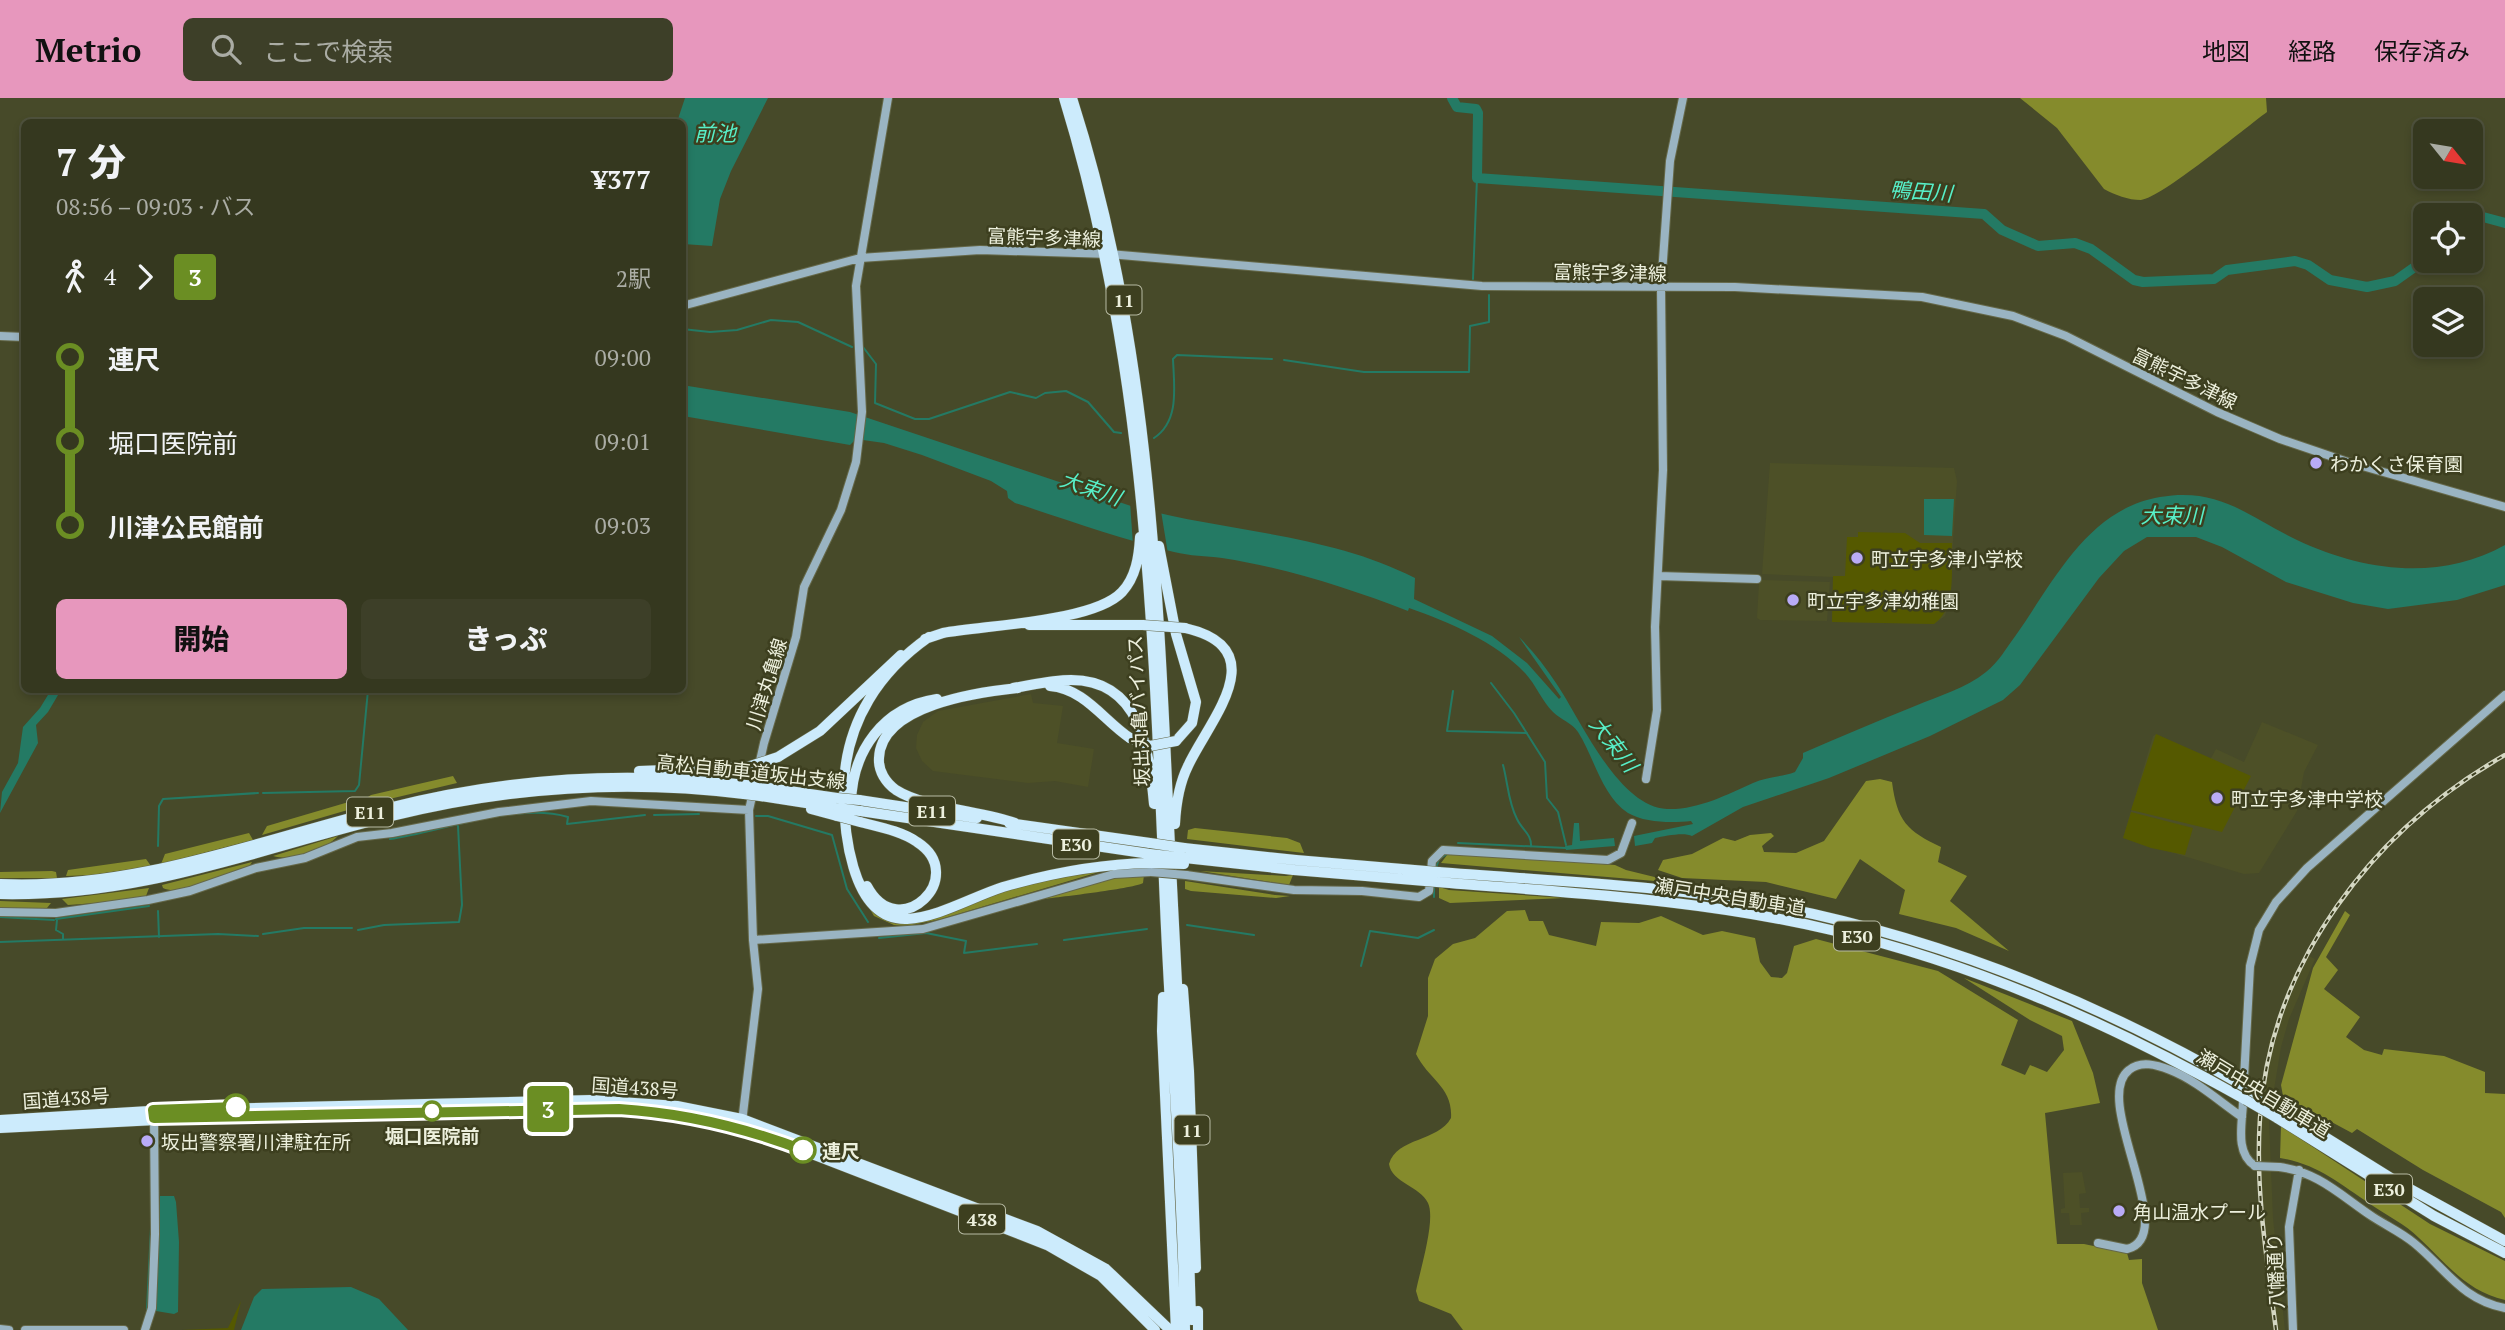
<!DOCTYPE html>
<html lang="ja">
<meta charset="utf-8">
<style>
body{margin:0;font-family:"PT Serif","Noto Sans JP",serif;background:#3d3f28;color:#f1f3f6;height:100vh;display:flex;flex-direction:column;font-size:26px;white-space:nowrap}
*{box-sizing:border-box;margin:0}
p{font-size:23px;color:#aaaca4}
.icon{flex:none;width:38px;height:38px;fill:none;stroke:currentColor;stroke-width:2;stroke-linecap:round;stroke-linejoin:round}
.map{position:relative;flex:1;overflow:hidden}
.sheet{position:absolute;left:21px;top:21px;width:665px;height:574px;display:flex;flex-direction:column;background:#35381f;border-radius:10px;box-shadow:0 4px 10px #0003,0 0 0 2px #4f523d}
.sheet>*{flex:none}
.badge{padding:0 14px;border-radius:5px;font-size:24px;line-height:46px}
.needle{width:46px;rotate:120deg}
.controls{position:absolute;left:2413px;top:21px;display:grid;gap:14px}
.controls a{display:grid;place-items:center;width:70px;height:70px;border-radius:10px;background:#35381f;box-shadow:0 4px 10px #0003,0 0 0 2px #4f523d;font-size:35px}
.map>.badge{position:absolute;translate:-50% -50%;box-shadow:0 0 0 4px #fff}
.legs{display:flex;align-items:center;gap:10px;height:77px;padding:0 35px;font-size:23px}
.legs p{margin-inline-start:auto}
.headline{display:flex;align-items:center;justify-content:space-between;height:119px;padding:0 35px}
h1{font-size:38px;font-weight:800;line-height:52px}
.primary-button{display:flex;gap:14px;margin-top:auto;padding:14px 35px}
.primary-button a{flex:1;height:80px;border-radius:10px;background:#e797bd;color:#111;font-size:28px;font-weight:800;line-height:80px;text-align:center}
.primary-button a+a{background:#3d3f28;color:#f1f3f6}
ul{padding:0 35px;list-style:none}
li{display:flex;align-items:center;gap:24px;height:84px;font-size:26px}
li i{display:grid;place-items:center;width:10px;height:100%;margin:0 9px;background:currentColor}
li i::after{content:'';width:18px;height:18px;margin:-9px;border:5px solid;border-radius:50%;background:#35381f}
li p{margin-inline-start:auto}
li:first-child i{background:linear-gradient(#0000 50%,currentColor 0)}
li:last-child i{background:linear-gradient(currentColor 50%,#0000 0)}
header{display:flex;align-items:center;gap:42px;box-sizing:border-box;height:98px;padding:0 35px;background:#e797bd;color:#111}
header strong{font-size:33px}
nav{display:flex;gap:38px;margin-inline-start:auto;font-size:24px}
.search{width:490px;height:63px;background:#3d3f28;display:flex;align-items:center;gap:18px;box-sizing:border-box;padding:0 24px;border-radius:10px;color:#aaaca4;font-size:26px}
.map>svg:first-child{display:block}
.built{fill:#4d5027}
.green{fill:#555900}
.forest{fill:#858b2c}
.water{fill:#247a64}
.pier{fill:#474a29}
.lines{fill:none;stroke-linecap:round;stroke-linejoin:round}
.stream{stroke:#247a64;stroke-width:2}
.river{stroke:#247a64;stroke-width:10}
.secondary-casing{stroke:#656849;stroke-width:10}
.highway-casing{stroke:#656849;stroke-width:11}
.secondary{stroke:#9ab4c2;stroke-width:8}
.highway{stroke:#ccebfc;stroke-width:10}
.rail-casing{stroke:#d4d7c2;stroke-width:4.5}
.rail{stroke:#3d3f1f;stroke-width:2;stroke-dasharray:5;stroke-linecap:butt}
.secondary-bridge-casing{stroke:#656849;stroke-width:10;stroke-linecap:butt}
.highway-bridge-casing{stroke:#656849;stroke-width:11;stroke-linecap:butt}
.secondary-bridge{stroke:#9ab4c2;stroke-width:8}
.highway-bridge{stroke:#ccebfc;stroke-width:10}
.line-1-casing{stroke:#fff;stroke-width:16}
.line-1{stroke:#6b8e23;stroke-width:10}
.poi-dot{fill:#b9abf7;stroke:#3d3f1f;stroke-width:2.5}
.stop-1-dot{fill:#fff;stroke:#6b8e23;stroke-width:3.5}
.labels{text-anchor:middle;dominant-baseline:central;stroke-width:5;stroke-linejoin:round;paint-order:stroke}
.shield{fill:#3d3f1f;stroke:#b8bba4;stroke-width:2}
.shield-label{font-size:18px;font-weight:bold;fill:#edf0dd}
.street-label{font-size:19px;fill:#edf0dd;stroke:#3d3f1f}
.poi-label{font-size:19px;fill:#edf0dd;stroke:#3d3f1f;text-anchor:start}
.stop-label{font-size:19px;font-weight:bold;fill:#edf0dd;stroke:#3d3f1f}
.water-label{font-size:21px;font-style:italic;fill:#57efc8;stroke:#3d3f1f}
</style>
<header>
<strong>Metrio</strong>
<div class="search"><svg class="icon" aria-label="search" viewBox="0 0 24 24"><circle cx="10" cy="10" r="6"/><path d="M15 15l6 6"/></svg>ここで検索</div>
<nav><a>地図</a><a>経路</a><a>保存済み</a></nav>
</header>
<div class="map">
<svg width="2505" height="1232" viewBox="0 0 2505 1232">
<rect width="100%" height="100%" fill="#474a29"/>
<path class="built" d="M1770,365l184,5 3,13 -8,121 -4,14 -11,8 -102,-2 1,-45 -71,-3z
M1762,482l68,2 -3,39 -67,-1 -3,-2 2,-35z
M1031,596l2,9 30,3 -6,37 37,6 -6,38 -33,-6 -27,2 -95,-12 -11,-10 -6,-13 1,-13 6,-13 15,-11z
M2262,624l56,23 -14,27 -7,39 -38,62 -15,1 -121,-36 30,-102 3,-2 54,26 6,-11 28,13z
M2305,856l10,5 -26,60 -8,28 -12,73 4,98 12,112h-12l-14,-110 -2,-101 12,-77 21,-59z
M2082,1074l4,21 -7,1 1,14h9v4l-8,1 1,12h-12l-1,-12h-8v-4l4,-1 -2,-35z"/>
<path class="green" d="M1858,434l47,1 15,10h32c-1,26 5,65 -18,81l-102,-2 1,-46h12l2,-39h11z
M2156,636l95,42 -29,56 -91,-22z
M2131,714l62,16 -8,27 -34,-7 -28,-10z
M241,1203l-7,29h-52l46,-2z"/>
<path class="forest" d="M2020,0h246l1,14c-22,16 -106,86 -126,88 -13,0 -26,-5 -37,-11l-47,-61z
M453,678l4,7 -93,22 1,-6 6,-4z
M1880,681l12,3c5,39 15,49 49,65l-3,15 29,14 -17,25 59,50 -53,-23 -57,-14 6,-24 -45,-31 -24,40 -70,-17 -84,-4 -24,-8 5,-10 29,-6 31,-16 12,3 15,-6 21,-2 3,3 -12,10 2,6 32,1 28,-12 42,-60z
M352,703l6,6 -96,28 5,-9z
M1195,730l92,10 13,5 4,10 -117,-14 1,-9z
M249,735l4,7 -92,24 4,-10z
M338,738c-15,15 -44,26 -65,20z
M1454,754l161,13 11,5 53,13 -238,-20 6,-8z
M146,761l5,7 -59,9 -26,1 2,-6z
M252,764l-3,5c-18,7 -69,30 -86,21l-1,-3z
M1109,771l-168,50 -34,7 -13,-1 -20,-9 -19,-32 41,36 135,-37z
M52,773l4,1 1,6h-57v-6z
M1200,773l86,5 7,-1 -4,10z
M1144,777l-1,8c-7,5 -83,14 -99,16l72,-22z
M1185,783l90,14 15,1 -14,2 -85,-7 -6,-2z
M1439,789l10,3 116,8 -115,5 -11,-5z
M149,790l-3,8 -22,5 -56,4 -6,-6z
M0,803l51,2 -4,5h-47z
M1525,812l4,11h14l6,14 47,11 5,-24 38,1 22,-7 42,19 19,-4 33,7 5,24 11,15 11,1 5,-5 7,-27 22,-7 122,32 80,49 -17,45 24,10 5,-10 17,7 17,-22 -2,-14 -32,-16 -66,-42 108,43 21,52 7,30 -55,10 12,131h27l43,9 2,7 13,-1v24l16,47h-695l-12,-16 -32,-13 -3,-10c4,-21 20,-71 12,-88 -8,-17 -36,-20 -39,-39 8,-27 49,-22 62,-46 2,-31 -23,-39 -35,-64l12,-38v-38l7,-19 18,-15 22,-6 32,-27z
M2345,813l5,4 -24,42 12,13 -14,19 36,28 -14,20 18,13 18,5 2,-6 60,7 41,16v21l20,1v124l-4,-6 -78,-42 -66,-41 -5,4 -69,-37 -2,-11 32,-117z
M2281,1028l149,98 75,37v39c-39,-9 -58,-36 -86,-62 -14,-14 -33,-23 -49,-34 -30,-20 -53,-40 -90,-46z"/>
<path class="water" d="M685,0h83l-37,73 -11,28 -8,47 -29,-2 -1,-122h-5z
M682,287l168,27 281,94c93,26 197,27 284,72l-1,21 78,37 35,27 32,36 2,-2 -42,-60c14,14 26,29 37,46 24,35 62,124 111,126 31,1 59,-14 86,-26 13,-6 29,-6 42,-11l8,-14v-5c37,-16 74,-32 112,-47 24,-10 51,-18 71,-34 12,-9 21,-25 30,-37 38,-54 72,-126 144,-138 60,-10 87,19 137,43 66,31 142,42 208,5v40l-48,15 -69,9 -35,-6 -67,-21 -64,-35 -26,-10h-49l-23,14 -25,27 -79,107 -17,15 -73,36 -101,42 -86,29 -51,29c-8,-4 -27,0 -37,2l-3,5 -17,3 -1,-10 59,-12 -2,-3c-19,2 -46,2 -63,-8 -26,-17 -34,-56 -50,-81 -7,-10 -17,-12 -25,-20 -11,-11 -17,-27 -28,-39 -29,-31 -76,-51 -116,-65l-1,3c-60,-23 -122,-43 -186,-53 -16,-2 -32,-2 -48,-6 -54,-13 -106,-32 -159,-49l-7,-5 -1,-7 -16,-10 -69,-26 -38,-12 -28,-4 -6,6 -167,-29z
M1924,401h30l-2,37 -28,-1z
M51,592h10l-13,22 -12,13 2,18 -38,70 2,-21 16,-29 5,-36 17,-19z
M1574,725h5l1,18 34,-3 1,8 -49,4 -1,-4 7,-1z
M160,1098h14l2,6 3,40 -1,70 -4,2 -18,-3z
M351,1189l28,12 29,31h-167l13,-33 8,-8z"/>
<path class="pier" d="M1130,404l31,9 7,43 -35,-9z"/>
<g class="lines">
<path class="stream" d="M1473,181l4,-101
M682,231l28,3 27,-2 34,-10 27,2 54,25
M863,249l13,17 -1,39 40,16h14l81,-27 26,6 9,-5 21,-2 22,11 26,30 7,1
M1284,262l80,12h105l1,-46 19,-4v-27
M1154,340c26,-17 20,-52 19,-79l4,-4 95,4
M1491,585l23,30 31,49 2,36 11,14 8,33
M1453,593l-6,40 80,2
M1503,667c5,18 5,37 14,54 5,11 15,15 14,28
M263,695l92,-2 4,-6 9,-95
M654,717l45,-1
M756,718h12l64,19 15,54 21,33
M390,741c52,-8 127,-37 178,-22l-1,7 78,-9
M1458,745l108,5
M158,748l1,-40 4,-7 95,-6
M1436,770l3,-9 8,-5
M1434,799v-9
M158,813l1,26
M0,819l54,3
M56,821l93,-13
M57,822l-1,10 7,4v5
M1187,827l67,10
M358,832l26,-5 75,-3 3,-17 -4,-79
M263,836l41,-6h48
M879,840l47,-5 40,8 -2,12 73,-9
M1064,842l83,-11
M0,844l218,-8 40,2
M1361,868l9,-35 48,7 16,-8
M147,1211l4,-81"/>
<path class="river" d="M1452,0l5,9 19,2 2,4 -1,65 507,36 18,16 36,16 37,-3 16,6 43,31 9,2 71,-3 13,-9 68,-9 13,4 22,15 37,7 28,-6 31,-22
M2471,122l12,-3 22,6"/>
<g class="secondary-casing">
<path id="secondary" d="M682,208l178,-48 120,-8 129,4 373,32 253,1 187,10 91,19 53,20 151,76 63,27 65,22 160,46
M0,238l24,1
M1658,478l99,3
M1646,681l11,-69 -2,-83 8,-157 -2,-182 9,-127 13,-63
M1186,777l108,15 68,1 57,6 10,-6 3,-30 11,-11 165,10 13,-7 11,-30
M0,814l56,1 92,-13 42,-9 66,-23 49,-10 52,-21 35,-4 107,-21 92,-11 158,9
M753,842l170,-11 191,-55 37,-2
M2244,981l6,-113 9,-36 17,-28 31,-34 198,-173
M2243,1005c-1,22 -8,50 12,63
M742,1024l16,-133 -5,-49 -4,-130 15,-67 32,-106 8,-50 37,-77 15,-48 6,-50 -6,-126 32,-188
M2279,1069c40,5 62,29 94,50 14,9 29,16 41,26 32,26 48,57 91,65
M2098,1145l29,6c55,-13 -37,-149 2,-179 12,-10 28,-5 41,0 26,10 50,32 72,47
M0,1231l9,1
M25,1232h99
M145,1232l7,-22 3,-74 -1,-117
M2293,1232l-4,-103 10,-57"/>
</g>
<g class="highway-casing">
<path id="highway" d="M1064,0c82,267 89,532 101,808 6,141 18,283 20,424
M1072,0c76,236 86,482 97,727 8,165 18,330 22,495
M1159,448l17,88 20,68 -4,21 -16,18
M1029,527h114
M929,539c-50,35 -82,84 -85,146 -1,41 5,138 63,136 32,-2 65,-22 96,-32 48,-14 97,-23 147,-24
M925,541l18,-6c43,-8 151,-11 179,-41 14,-15 17,-36 18,-55
M1050,588c35,3 53,34 80,52
M1013,590c19,-3 39,-8 58,-8 71,0 78,72 83,124
M778,659l42,-26 81,-76
M639,673l108,-4
M762,689l75,11
M760,698l78,12
M859,702l118,18
M851,706c1,-53 32,-97 86,-105
M811,711l26,7
M860,713l290,43
M860,724c19,5 41,9 57,20 53,34 -18,104 -50,44
M1009,725l141,20
M1015,725c-34,-12 -91,-15 -119,-33 -10,-7 -18,-19 -17,-32 2,-53 100,-66 139,-70
M1175,726c1,-20 4,-40 13,-58 20,-44 89,-117 -3,-138
M1184,750l112,12
M1185,760l109,12
M1438,774c114,9 230,13 342,35 167,33 320,96 467,181
M1437,784c131,11 265,17 394,48 148,35 282,95 415,170
M0,786c136,6 259,-44 388,-76 118,-30 237,-38 358,-23
M0,796c143,3 257,-45 392,-78 117,-29 233,-37 352,-22
M1183,891l6,82 7,197
M1163,899l-1,34 14,299
M2277,1009l122,76 106,58
M2277,1020l157,98 71,37
M0,1022l166,-10 426,-10 85,6 65,13 295,112 69,38 64,61
M0,1030l254,-13 337,-7 83,6 84,19 289,112 54,31 54,54
M1198,1213v19"/>
</g>
<use href="#secondary" class="secondary"/>
<use href="#highway" class="highway"/>
<g class="rail-casing">
<path id="rail" d="M2276,1232c-9,-70 -21,-141 -16,-212 10,-155 113,-288 245,-363"/>
</g>
<use href="#rail" class="rail"/>
<g class="secondary-bridge-casing">
<path id="secondary-bridge" d="M1151,774l35,3
M2255,1068l24,1"/>
</g>
<g class="highway-bridge-casing">
<path id="highway-bridge" d="M1143,527l42,3
M1130,640l20,8 26,-5
M747,669l31,-10
M746,687l16,2
M744,696l16,2
M837,700l22,2
M838,710l22,3
M837,718l23,6
M1150,745l34,5
M1150,756l35,4
M1296,762l142,12
M1150,765l34,1
M1294,772l143,12
M2247,990l30,19
M2246,1002l31,18"/>
</g>
<use href="#secondary-bridge" class="secondary-bridge"/>
<use href="#highway-bridge" class="highway-bridge"/>
</g>
<g class="lines">
<g class="line-1-casing">
<path id="line-1" d="M236,1009l-83,3 1,8 465,-9c64,4 124,18 184,41"/>
</g>
<use href="#line-1" class="line-1"/>
</g>
<g class="poi-dot">
<circle cx="2316" cy="365" r="7"/>
<circle cx="1857" cy="460" r="7"/>
<circle cx="1793" cy="502" r="7"/>
<circle cx="2217" cy="700" r="7"/>
<circle cx="147" cy="1043" r="7"/>
<circle cx="2119" cy="1113" r="7"/>
</g>
<g class="stop-1-dot">
<circle cx="236" cy="1009" r="12"/>
<circle cx="432" cy="1013" r="9"/>
<circle cx="803" cy="1052" r="12"/>
</g>
<g class="labels">
<g class="shield">
<rect x="1106.5" y="187.5" width="35" height="29" rx="5"/>
<rect x="909" y="698.5" width="46" height="29" rx="5"/>
<rect x="347" y="699.5" width="46" height="29" rx="5"/>
<rect x="1053" y="731.5" width="46" height="29" rx="5"/>
<rect x="1834" y="823.5" width="46" height="29" rx="5"/>
<rect x="1174.5" y="1017.5" width="35" height="29" rx="5"/>
<rect x="2366" y="1076.5" width="46" height="29" rx="5"/>
<rect x="959" y="1106.5" width="46" height="29" rx="5"/>
</g>
<g class="shield-label">
<text x="1124" y="202">11</text>
<text x="932" y="713">E11</text>
<text x="370" y="714">E11</text>
<text x="1076" y="746">E30</text>
<text x="1857" y="838">E30</text>
<text x="1192" y="1032">11</text>
<text x="2389" y="1091">E30</text>
<text x="982" y="1121">438</text>
</g>
<g class="street-label">
<text transform="translate(1044 139) rotate(2)">富熊宇多津線</text>
<text transform="translate(1610 174) rotate(1)">富熊宇多津線</text>
<text transform="translate(2185 280) rotate(26)">富熊宇多津線</text>
<text transform="translate(766 586) rotate(-73)">川津丸亀線</text>
<text transform="translate(1138 613) rotate(-93)">坂出丸亀バイパス</text>
<text transform="translate(751 673) rotate(6)">高松自動車道坂出支線</text>
<text transform="translate(1730 798) rotate(9)">瀬戸中央自動車道</text>
<text transform="translate(635 989) rotate(4)">国道438号</text>
<text transform="translate(2264 995) rotate(31)">瀬戸中央自動車道</text>
<text transform="translate(66 1000) rotate(-4)">国道438号</text>
<text transform="translate(2275 1173) rotate(-92)">八幡通り</text>
</g>
<g class="poi-label">
<text x="2330" y="365">わかくさ保育園</text>
<text x="1871" y="460">町立宇多津小学校</text>
<text x="1807" y="502">町立宇多津幼稚園</text>
<text x="2231" y="700">町立宇多津中学校</text>
<text x="161" y="1043">坂出警察署川津駐在所</text>
<text x="2133" y="1113">角山温水プール</text>
</g>
<g class="stop-label">
<text x="432" y="1037">堀口医院前</text>
<text x="822" y="1052" text-anchor="start">連尺</text>
</g>
<g class="water-label">
<text x="715" y="35">前池</text>
<text transform="translate(1921 93) rotate(4)">鴨田川</text>
<text transform="translate(1091 390) rotate(19)">大束川</text>
<text x="2172" y="417">大束川</text>
<text transform="translate(1614 646) rotate(52)">大束川</text>
</g>
</g>
</svg>
<div class="controls">
<a><svg class="needle" viewBox="-14 -14 28 28"><path d="M0-13l5 13h-10z" fill="#e53935"/><path d="M0 13l5-13h-10z" fill="#aaaca4"/></svg></a>
<a><svg class="icon" aria-label="locate" viewBox="0 0 24 24"><circle cx="12" cy="12" r="6"/><path d="M12 2v4M12 18v4M2 12h4M18 12h4"/></svg></a>
<a><svg class="icon" aria-label="layers" viewBox="0 0 24 24"><path d="M12 4l9 5-9 5-9-5zM3 14l9 5 9-5"/></svg></a>
</div>
<b class="badge" style="left:548px;top:1011px;background:#6b8e23;color:#fff">3</b>
<section class="sheet">
<div class="headline"><div><h1>7 分</h1><p>08:56 – 09:03 · バス</p></div><b>¥377</b></div>
<div class="legs"><svg class="icon" aria-label="walk" viewBox="0 0 24 24"><circle cx="13" cy="4" r="2"/><path d="M13 8l-2 6 4 7M11 14l-3 7M7 12l3-4h3l4 4"/></svg>4<svg class="icon" aria-label="forward" viewBox="0 0 24 24"><path d="M9 5l7 7-7 7"/></svg><b class="badge" style="background:#6b8e23;color:#fff">3</b><p>2駅</p></div>
<ul>
<li><i style="color:#6b8e23"></i><b>連尺</b><p>09:00</p></li>
<li><i style="color:#6b8e23"></i><span>堀口医院前</span><p>09:01</p></li>
<li><i style="color:#6b8e23"></i><b>川津公民館前</b><p>09:03</p></li>
</ul>
<div class="primary-button"><a>開始</a><a>きっぷ</a></div>
</section>
</div>
